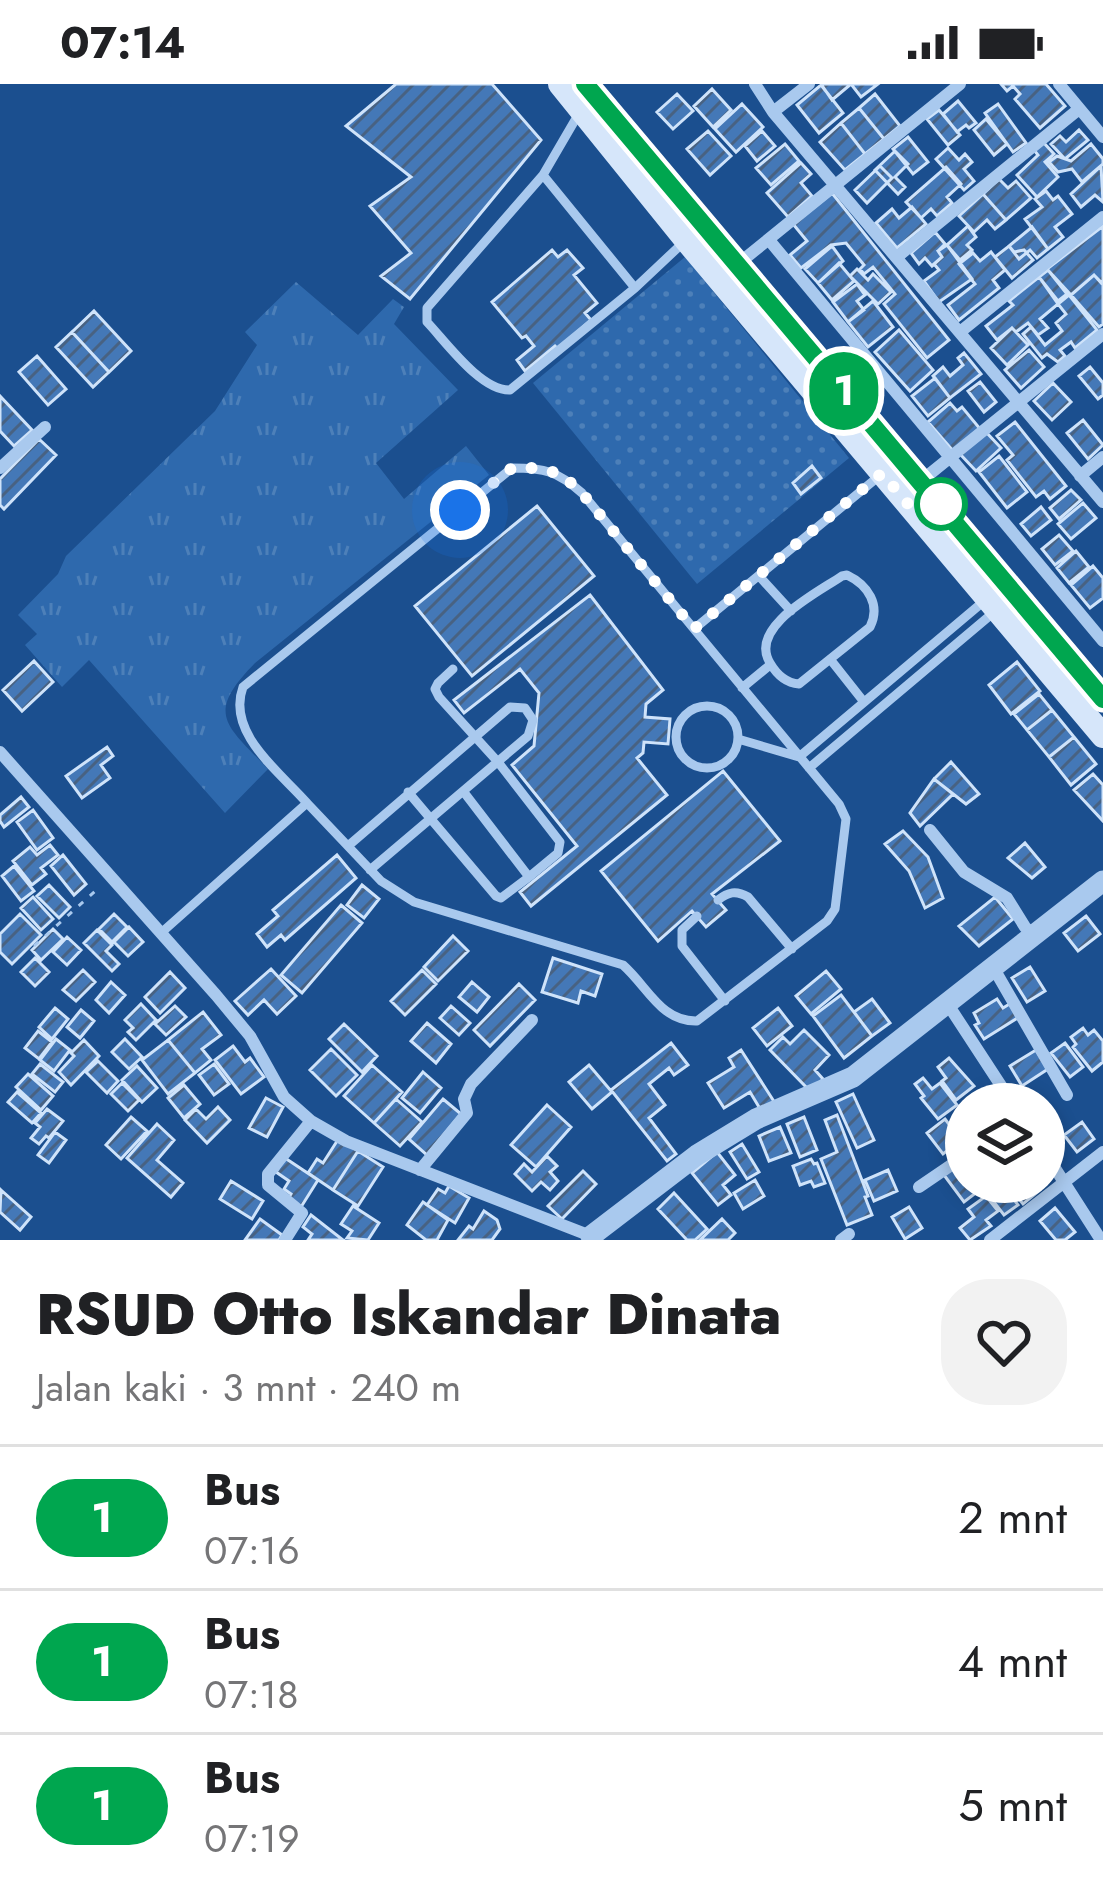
<!DOCTYPE html>
<html lang="id">
<meta charset="utf-8">
<style>
body{margin:0;font-family:Jost,sans-serif;background:#f2f2f2;color:#202124;height:100vh;display:flex;flex-direction:column;font-size:45px;white-space:nowrap}
*{box-sizing:border-box;margin:0}
p{font-size:39px;color:#757577}
.icon{flex:none;width:66px;height:66px;fill:none;stroke:currentColor;stroke-width:2;stroke-linecap:round;stroke-linejoin:round}
.map{position:relative;height:1156px;overflow:hidden}
.side{display:flex;flex-direction:column;background:#fff;flex:1}
.side>*{flex:none}
.badge{padding:0 24px;border-radius:39px;font-size:42px;line-height:78px}
.buttons{position:absolute;left:945px;top:999px;display:grid;gap:24px}
.buttons a{display:grid;place-items:center;width:120px;height:120px;border-radius:50%;background:#fff;box-shadow:0 6px 18px #0003;font-size:60px}
.you{position:absolute;width:60px;height:60px;margin:-30px;border:9px solid #fff;border-radius:50%;background:#1a73e8;box-shadow:0 0 0 18px #1a73e833}
.map>.badge{position:absolute;translate:-50% -50%;box-shadow:0 0 0 6px #fff}
.round{display:grid;place-items:center;flex:none;width:126px;height:126px;border-radius:48px;background:#f2f2f2}
.head{display:flex;align-items:center;justify-content:space-between;height:204px;padding:0 36px}
h1{font-size:57px;font-weight:800;line-height:90px}
ul{padding:0;list-style:none}
li{display:flex;align-items:center;gap:36px;height:144px;padding:0 36px;border-top:3px solid #e0e0e0}
li div{flex:1}
li b{display:block;font-size:45px}
li em{font-style:normal}
li .badge{min-width:132px;font-weight:700;text-align:center}
.status{display:flex;justify-content:space-between;align-items:center;height:84px;padding:0 60px;background:#fff;direction:ltr}
.status svg{height:33px;fill:currentColor}
.map>svg:first-child{display:block}
.grass{fill:url(#grass-tufts)}
.park{fill:url(#park-dots)}
.building{fill:url(#building-hatch);stroke:#cfe3fa;stroke-width:3}
.lines{fill:none;stroke-linecap:round;stroke-linejoin:round}
.path{stroke:#a9c9ee;stroke-width:3;stroke-dasharray:6 9;stroke-linecap:butt}
.service{stroke:#a9c9ee;stroke-width:9}
.minor{stroke:#a9c9ee;stroke-width:12}
.tertiary{stroke:#a9c9ee;stroke-width:21}
.secondary{stroke:#d6e6fa;stroke-width:24}
.line-casing{stroke:#fff;stroke-width:27}
.line{stroke:#00a64f;stroke-width:18}
.walk{stroke:#fff;stroke-width:12;stroke-dasharray:0 21.6}
.stop-dot{fill:#fff;stroke:#00a64f;stroke-width:6}
</style>
<div class="status"><b>07:14</b><svg viewBox="0 0 49 12"><path d="M0 12V9h3v3zM5 12V6h3v6zM10 12V3h3v9zM15 12V0h3v12zM26 1h20v11H26zM47 4h2v5h-2z"/></svg></div>
<div class="map">
<svg width="1103" height="1156" viewBox="0 0 1103 1156">
<defs>
<pattern id="grass-tufts" width="24" height="20" patternUnits="userSpaceOnUse" patternTransform="scale(3)"><rect width="24" height="20" fill="#2e69ad"/><path d="M3 7l-1-3M5 7V3M7 7l1-3M15 17l-1-3M17 17v-4M19 17l1-3" fill="none" stroke="#4d80b9"/></pattern>
<pattern id="park-dots" width="8" height="8" patternUnits="userSpaceOnUse" patternTransform="scale(3)"><rect width="8" height="8" fill="#2e69ad"/><path d="M2 2h.1M6 6h.1" fill="none" stroke="#4d80b9" stroke-width="1.8" stroke-linecap="round"/></pattern>
<pattern id="building-hatch" width="6" height="6" patternUnits="userSpaceOnUse" patternTransform="scale(3)"><rect width="6" height="6" fill="#4478b7"/><path d="M-1 1l2-2M0 6l6-6M5 7l2-2" fill="none" stroke="#486282"/></pattern>
</defs>
<rect width="100%" height="100%" fill="#1b4f8f"/>
<path class="grass" d="M296,198l62,53 35,-36 11,8 -10,17 64,66 -82,73 28,36 62,-53 23,29 -234,188c-50,51 -30,61 13,106l-43,44 -136,-153 -27,27 -37,-42 12,-11 -19,-19 40,-41 8,-18 149,-145 42,-66 -12,-13z"/>
<path class="park" d="M685,173l164,201 -152,126 -164,-201z"/>
<path class="building" d="M396,0h96l49,56 -131,159 -29,-23 30,-23 -41,-47 41,-29 -65,-51z
M821,0h57l-17,13 -10,-13 -19,16z
M1001,0h45l19,22 -25,22 -25,-29 5,-5 -7,-8 -6,5z
M821,1l22,28 -24,20 -22,-28z
M712,5l19,21 -18,17 -19,-21z
M677,10l16,17 -20,18 -16,-17z
M875,10l25,32 -16,13 -25,-31z
M958,17l18,22 -7,5 -3,-3 -9,7 -14,-18z
M742,20l21,23 -27,25 -21,-23z
M998,20l28,39 -13,9 -28,-39z
M859,24l25,31 -19,15 -24,-31z
M939,26l21,25 -12,10 -21,-26z
M986,35l21,25 -13,11 -20,-25z
M841,39l24,31 -20,16 -25,-28z
M1079,46l9,10 -23,19 -14,-15 9,-8 6,6z
M708,47l23,25 -21,19 -23,-26z
M762,47l13,15 -18,15 -12,-15z
M908,53l20,25 -15,12 -20,-25z
M1043,58l11,12 -9,8 13,15 -21,20 -20,-22 21,-20 -4,-5z
M785,60l14,17 -28,24 -15,-17z
M1091,60l12,15v5l-21,18 -10,-13 -14,3 -9,-10 8,-6 14,5z
M948,64l11,12 6,-6 7,8 -8,7 10,12 -10,9 -28,-31z
M895,67l13,13 -13,13 10,10 -7,7 -23,-24z
M801,79l10,11 -10,9 11,13 -24,21 -21,-24z
M880,82l12,12 -25,25 -12,-13z
M1101,82l2,36 -8,-7 -14,12 -10,-13z
M946,83l15,17 -14,13 5,6 -15,13 -6,-7 -10,9 -15,-16z
M999,95l9,9 8,-7 15,17 -25,22 -23,-26z
M1046,107l7,9 5,-4 14,18 -17,13 8,10 -15,12 -23,-30 17,-12 -7,-8z
M832,109l117,147 -22,18 -43,-54 11,-10 -22,-27 -9,7 -4,-5 4,-4 -18,-22 -15,2 -30,23 -11,-13 17,-14 -14,-17z
M983,110l23,26 -11,9 -8,-9 -13,12 -15,-16z
M912,123l14,17 -29,24 -21,-25 16,-14 7,9z
M968,142l8,11 -9,8 5,5 -12,10 -13,-15z
M1103,142v58l-9,-9 -23,20 -24,-26z
M1032,143l16,22 -11,9 -7,-8 -11,9 -10,-13z
M935,148l10,12 -7,7 4,6 -10,9 -7,-8 -6,6 -8,-11z
M947,161l25,34 -33,23 -15,-21 15,-11 -5,-6 8,-7 -4,-6z
M832,162l11,15 -25,22 -13,-14z
M1009,162l5,6 10,-2 9,10 -21,18 -17,-21z
M552,166l6,7 9,-7 16,18 -9,7 23,28 -12,10 6,7 -33,29 -3,-3 -30,25 -8,-11 17,-14 -8,-10 -4,2 -30,-36z
M991,168l14,18 -12,10 6,8 -40,32 -11,-15 27,-21 -16,-20 14,-11 7,8z
M839,179l15,18 -22,19 -14,-17z
M857,185l11,11 5,-6 18,18 -13,12 -28,-28z
M1048,186l19,24 -9,7 -19,-24z
M1094,191l9,10v39l-4,3 -28,-32z
M1039,193l19,27 -18,15 8,9 -10,7 -10,-12 -12,9 -4,-4 -15,12 -11,-14 27,-21 -4,-4z
M857,200l8,11 -8,6 7,9 -16,12 -15,-20z
M1069,211l28,35 -22,18 -4,-6 -11,8 5,6 -7,6 -11,-8 -5,4 -19,-24 8,-7 14,18 17,-14 -6,-8 10,-9 -8,-10z
M873,217l20,26 -25,20 -20,-25z
M94,227l37,40 -22,21 -37,-40z
M1012,244l16,17 -21,20 -16,-17z
M899,246l34,40 -23,21 -35,-39z
M72,248l37,40 -16,15 -37,-40z
M1029,266l15,17 -23,21 -16,-18z
M964,269l17,21 -31,24 -17,-22 10,-9 7,9 13,-11 -5,-7z
M37,272l29,33 -18,16 -29,-33z
M1090,283l13,16v12l-5,4 -19,-23z
M935,294l15,20 -22,18 -16,-20z
M980,298l16,20 -12,10 -16,-21z
M1053,299l18,19 -19,18 -18,-19z
M0,312l32,34 -18,16 -14,-15z
M950,319l7,8 5,-4 19,23 -27,22 -26,-30z
M1083,336l20,25 -15,14 -21,-26z
M1015,338l51,64 -16,13 -6,-8 -8,6 -29,-37 6,-5 -16,-19z
M985,347l16,17 -25,23 -16,-17z
M39,355l17,16 -52,54 -4,-4v-26z
M999,372l28,36 -20,16 -28,-36z
M812,382l9,12 -20,16 -8,-11z
M1071,406l10,10 -22,19 -9,-11z
M1083,419l13,15 -25,21 -13,-15z
M537,422l57,70 -122,100 -57,-70z
M1041,423l10,13 -20,16 -10,-12z
M1059,451l14,16 -18,14 -13,-16z
M1076,467l13,16 -20,16 -12,-15z
M1093,482l10,12v20l-13,10 -19,-23z
M590,511l73,95 -17,14 -1,13 25,2 -2,25 -24,-2 -1,11 -6,5 30,37 -136,111 -11,-14 57,-46 -65,-81 22,-19 5,-53 -19,-24 -56,44 -10,-13z
M34,577l19,21 -31,29 -19,-21z
M1017,578l23,29 -29,23 -22,-29z
M1039,610l13,16 -25,20 -13,-16z
M1052,626l22,27 -25,20 -22,-27z
M1074,653l22,27 -25,21 -22,-28z
M107,663l6,9 -12,9 9,13 -28,20 -16,-22z
M951,678l28,32 -13,10 -32,-25z
M723,687l57,70 -68,53 14,16 -20,17 -14,-16 -34,30 -57,-70z
M1093,690l10,11v36l-29,-31z
M934,695l19,15 -33,32 -10,-13z
M21,713l8,10 -25,20 -4,-6v-6z
M33,726l20,28 -16,12 -20,-28z
M903,747l25,26 15,41 -18,10 -16,-37 -24,-27z
M1025,759l20,24 -13,11 -24,-20z
M50,761l8,10 -17,13 5,6 -14,11 -19,-24 17,-14 7,8z
M63,771l23,29 -12,11 -23,-29z
M337,771l19,23 -71,62 -4,-5 -14,12 -10,-13 21,-18 -5,-6z
M14,782l20,25 -13,10 -19,-25z
M49,801l21,22 -11,11 -22,-22z
M362,801l17,14 -15,19 -17,-13z
M33,813l20,22 -12,11 -20,-22z
M995,813l18,22 -34,27 -20,-20z
M341,821l21,18 -60,70 -21,-18z
M20,830l21,21 -29,29 -12,-12v-18z
M114,830l13,13 -15,15 -13,-13z
M1086,832l14,18 -22,17 -14,-18z
M129,843l14,15 -15,14 -14,-14z
M53,845l10,10 -22,21 -9,-10z
M97,846l15,15 -6,6 13,13 -7,7 -28,-28z
M453,852l15,15 -30,30 -14,-14z
M67,853l14,13 -14,15 -14,-13z
M35,874l14,14 -14,14 -14,-14z
M553,874l49,16 -7,22 -14,-5 -3,12 -36,-11z
M1030,883l15,24 -18,11 -15,-24z
M271,885l25,27 -19,18 -13,-14 -16,15 -13,-14z
M83,886l12,12 -19,19 -13,-11z
M422,886l14,14 -31,31 -14,-14z
M826,887l15,18 -30,25 -15,-18z
M170,888l15,16 -25,25 -15,-16z
M111,898l14,13 -16,18 -13,-13z
M472,898l17,15 -12,15 -18,-15z
M519,900l16,16 -45,46 -16,-16z
M841,911l31,41 -28,22 -31,-42z
M872,915l18,24 -18,13 -18,-24z
M997,915l6,9 8,-5 8,14 -35,22 -9,-14 4,-2 -5,-10z
M141,920l15,16 -20,20 -8,-8 5,-4 -8,-8z
M175,922l11,11 -20,18 -11,-11z
M451,922l19,17 -11,12 -19,-17z
M55,924l13,11 -16,20 -13,-12z
M778,924l14,18 -25,20 -14,-18z
M81,926l13,11 -14,17 -13,-11z
M203,928l18,23 -19,14 9,11 -16,13 -27,-33z
M427,939l24,21 -15,19 -25,-22z
M344,940l33,32 -15,16 -33,-33z
M1083,944l5,7 6,-5 9,11v21l-11,9 -19,-24 3,-3 -5,-7z
M804,946l25,25 -14,15 8,9 -12,13 -41,-42 13,-13 7,7z
M38,947l14,11 -13,17 -14,-11z
M56,955l14,11 -16,21 -14,-11z
M125,955l17,18 -13,12 -17,-17z
M84,956l15,16 -28,29 -12,-13 15,-16 -3,-3z
M168,956l27,33 -27,21 -26,-34z
M671,959l17,22 -14,10 -5,-7 -20,16 16,21 -16,13 27,36 -9,7 -56,-71z
M1065,959l18,24 -13,10 -19,-24z
M233,962l12,16 5,-4 14,19 -23,17 -26,-34z
M331,965l26,26 -21,21 -26,-26z
M741,966l34,53 -13,9 -12,-20 -26,16 -16,-25 26,-16 -5,-9z
M1036,966l12,19 -26,17 -12,-20z
M949,974l25,28 -18,14 -14,-19 4,-3 -8,-11z
M98,977l20,20 -11,12 -21,-21z
M40,980l23,18 -8,10 -23,-18z
M214,980l15,20 -15,11 -15,-20z
M372,981l30,27 -28,31 -30,-27z
M589,981l23,27 -20,17 -23,-27z
M137,982l20,22 -15,14 -20,-22z
M423,988l18,16 -21,25 -18,-15z
M28,990l25,22 -12,14 -25,-23z
M923,994l9,11 8,-6 17,22 -19,14 -17,-21 3,-2 -9,-12z
M122,999l17,17 -11,11 -17,-17z
M184,1001l16,19 -16,14 -16,-20z
M17,1008l24,21 -9,10 -24,-21z
M853,1010l21,46 -17,8 -21,-46z
M266,1014l17,9 -16,30 -18,-9z
M396,1015l26,23 -22,24 -26,-23z
M443,1015l18,15 -34,41 -18,-16z
M547,1021l24,22 -35,40 -25,-22z
M218,1023l12,13 -23,23 -22,-23 11,-11 10,10z
M47,1025l16,12 -14,17 -3,-2 -7,8 -8,-6 9,-11 -5,-4z
M837,1031l31,81 -3,1 7,18 -25,10 -26,-66 16,-7 -12,-32z
M131,1033l16,14 -26,28 -15,-14z
M804,1033l13,33 -17,7 -13,-33z
M945,1035l16,21 -18,14 -16,-21z
M1082,1038l12,17 -17,13 -13,-17z
M157,1040l17,16 -17,20 26,23 -12,14 -44,-39z
M780,1043l11,26 -22,8 -10,-25z
M55,1048l11,8 -17,23 -11,-8z
M339,1054l19,13 -25,39 -25,-17 9,-14 6,4z
M742,1060l17,28 -12,7 -17,-27z
M358,1067l25,16 -25,39 -25,-16z
M717,1068l18,23 -12,10 8,10 -13,10 -26,-32z
M547,1072l10,10 -7,6 8,9 -8,9 -9,-8 -9,9 -17,-17 9,-10 8,8z
M285,1074l33,22 -17,27 -13,-8 3,-5 -7,-5 5,-8 -13,-9z
M811,1075l3,5 3,-1 8,20 -11,4 -3,-6 -11,4 -7,-19z
M960,1079l6,7v12h9l6,7 -17,13 -20,-27z
M888,1086l9,21 -23,10 -9,-21z
M583,1087l13,13 -34,35 -14,-13z
M755,1096l9,16 -21,13 -9,-16z
M231,1097l32,20 -11,18 -32,-20z
M1018,1098h16l6,8 -17,14 -13,-16z
M449,1102l20,12 -14,25 -28,-18 11,-16 7,4z
M1004,1102l14,19 -14,10 -14,-18z
M1,1106l30,27 -11,13 -20,-18z
M674,1109l33,36 -12,11h-8l-29,-31z
M986,1112l12,15 -12,9 5,6 -21,14 -10,-12 14,-11 -6,-8z
M423,1118l25,18 -11,20h-11l-19,-15z
M353,1122l26,17 -11,17 -21,-2 5,-7 -11,-7z
M909,1123l13,21 -17,11 -13,-22z
M1055,1124l20,24 -10,8h-9l-16,-19z
M484,1127l13,9 3,9 -8,11h-34l11,-14 4,3z
M311,1131l32,25h-35l4,-6 -9,-7z
M260,1135l22,16 -3,5h-34z
M722,1135l13,14 -7,7h-28z"/>
<g class="lines">
<path class="path" d="M34,862l67,-60"/>
<path class="service" d="M578,31l-35,60 92,113
M543,91l-116,133v14c19,20 54,69 83,68l125,-102 51,-48
M847,491c21,10 34,30 23,52l-71,57c-13,-1 -22,-9 -29,-21 -22,-36 47,-70 72,-87z
M759,492l32,35
M830,575l34,43
M453,585l-15,14 -3,6 4,8 59,65 62,80 -2,11 -29,24
M742,604l28,-23
M676 653a31 31 0 1 1 62 0a31 31 0 1 1-62 0Z
M738,655l61,18
M799,673l184,-155
M809,684l184,-155
M408,708l88,104 5,2 28,-21 -66,-86
M307,719c-27,-31 -81,-70 -64,-116l269,-219c33,0 45,3 70,25l112,136 184,-152
M348,762l162,-139 15,1 8,12 -5,16 -158,134
M718,816c10,-8 18,-10 30,-3l44,52
M697,832l-15,14v16l43,55
M161,849l146,-130 74,78 33,21 209,63c25,22 38,57 74,56l130,-100 8,-12 11,-90 -7,-15 -145,-175"/>
<path class="minor" d="M755,0l18,28 330,390
M1059,0l44,53
M773,28l36,-28
M769,156l334,401
M897,173l182,-148
M738,180l222,-180
M960,248l143,-115
M0,384l45,-41
M1080,392l23,-19
M921,397l182,-147
M0,668l216,243 34,41 34,61 27,24 35,20 245,95 -1,2
M930,746l34,42 43,26 18,29 10,10
M993,883l74,128
M947,919l66,101
M1044,1067l57,89
M420,1086l47,-57 -3,-14 7,-15 61,-64
M919,1103l47,-32
M285,1156l17,-27 -34,-28v-11l43,-53
M841,1156l8,-6
M990,1156l113,-88"/>
<path class="tertiary" d="M593,1156l-2,-4 106,-81 59,-36 97,-42 250,-196"/>
<path class="secondary" d="M560,0l126,156 417,496
M585,0l518,615"/>
</g>
<g class="lines">
<g class="line-casing">
<path id="line" d="M585,0l518,615"/>
</g>
<use href="#line" class="line"/>
<path class="walk" d="M460,426l52,-42h23l26,6 21,19 112,136 188,-156 27,32 19,-16 13,15"/>
</g>
<circle class="stop-dot" cx="941" cy="420" r="24"/>
</svg>
<div class="buttons">
<a><svg class="icon" aria-label="layers" viewBox="0 0 24 24"><path d="M12 4l9 5-9 5-9-5zM3 14l9 5 9-5"/></svg></a>
</div>
<div class="you" style="left:460px;top:426px"></div>
<b class="badge" style="left:844px;top:307px;background:#00a64f;color:#fff">1</b>
</div>
<section class="side">
<div class="head"><div><h1>RSUD Otto Iskandar Dinata</h1><p>Jalan kaki · 3 mnt · 240 m</p></div><a class="round"><svg class="icon" aria-label="heart" viewBox="0 0 24 24"><path d="M12 20l-8-8c-3-5 5-10 8-4 3-6 11-1 8 4z"/></svg></a></div>
<ul>
<li><span class="badge" style="background:#00a64f;color:#fff">1</span><div><b>Bus</b><p>07:16</p></div><em>2 mnt</em></li>
<li><span class="badge" style="background:#00a64f;color:#fff">1</span><div><b>Bus</b><p>07:18</p></div><em>4 mnt</em></li>
<li><span class="badge" style="background:#00a64f;color:#fff">1</span><div><b>Bus</b><p>07:19</p></div><em>5 mnt</em></li>
</ul>
</section>
